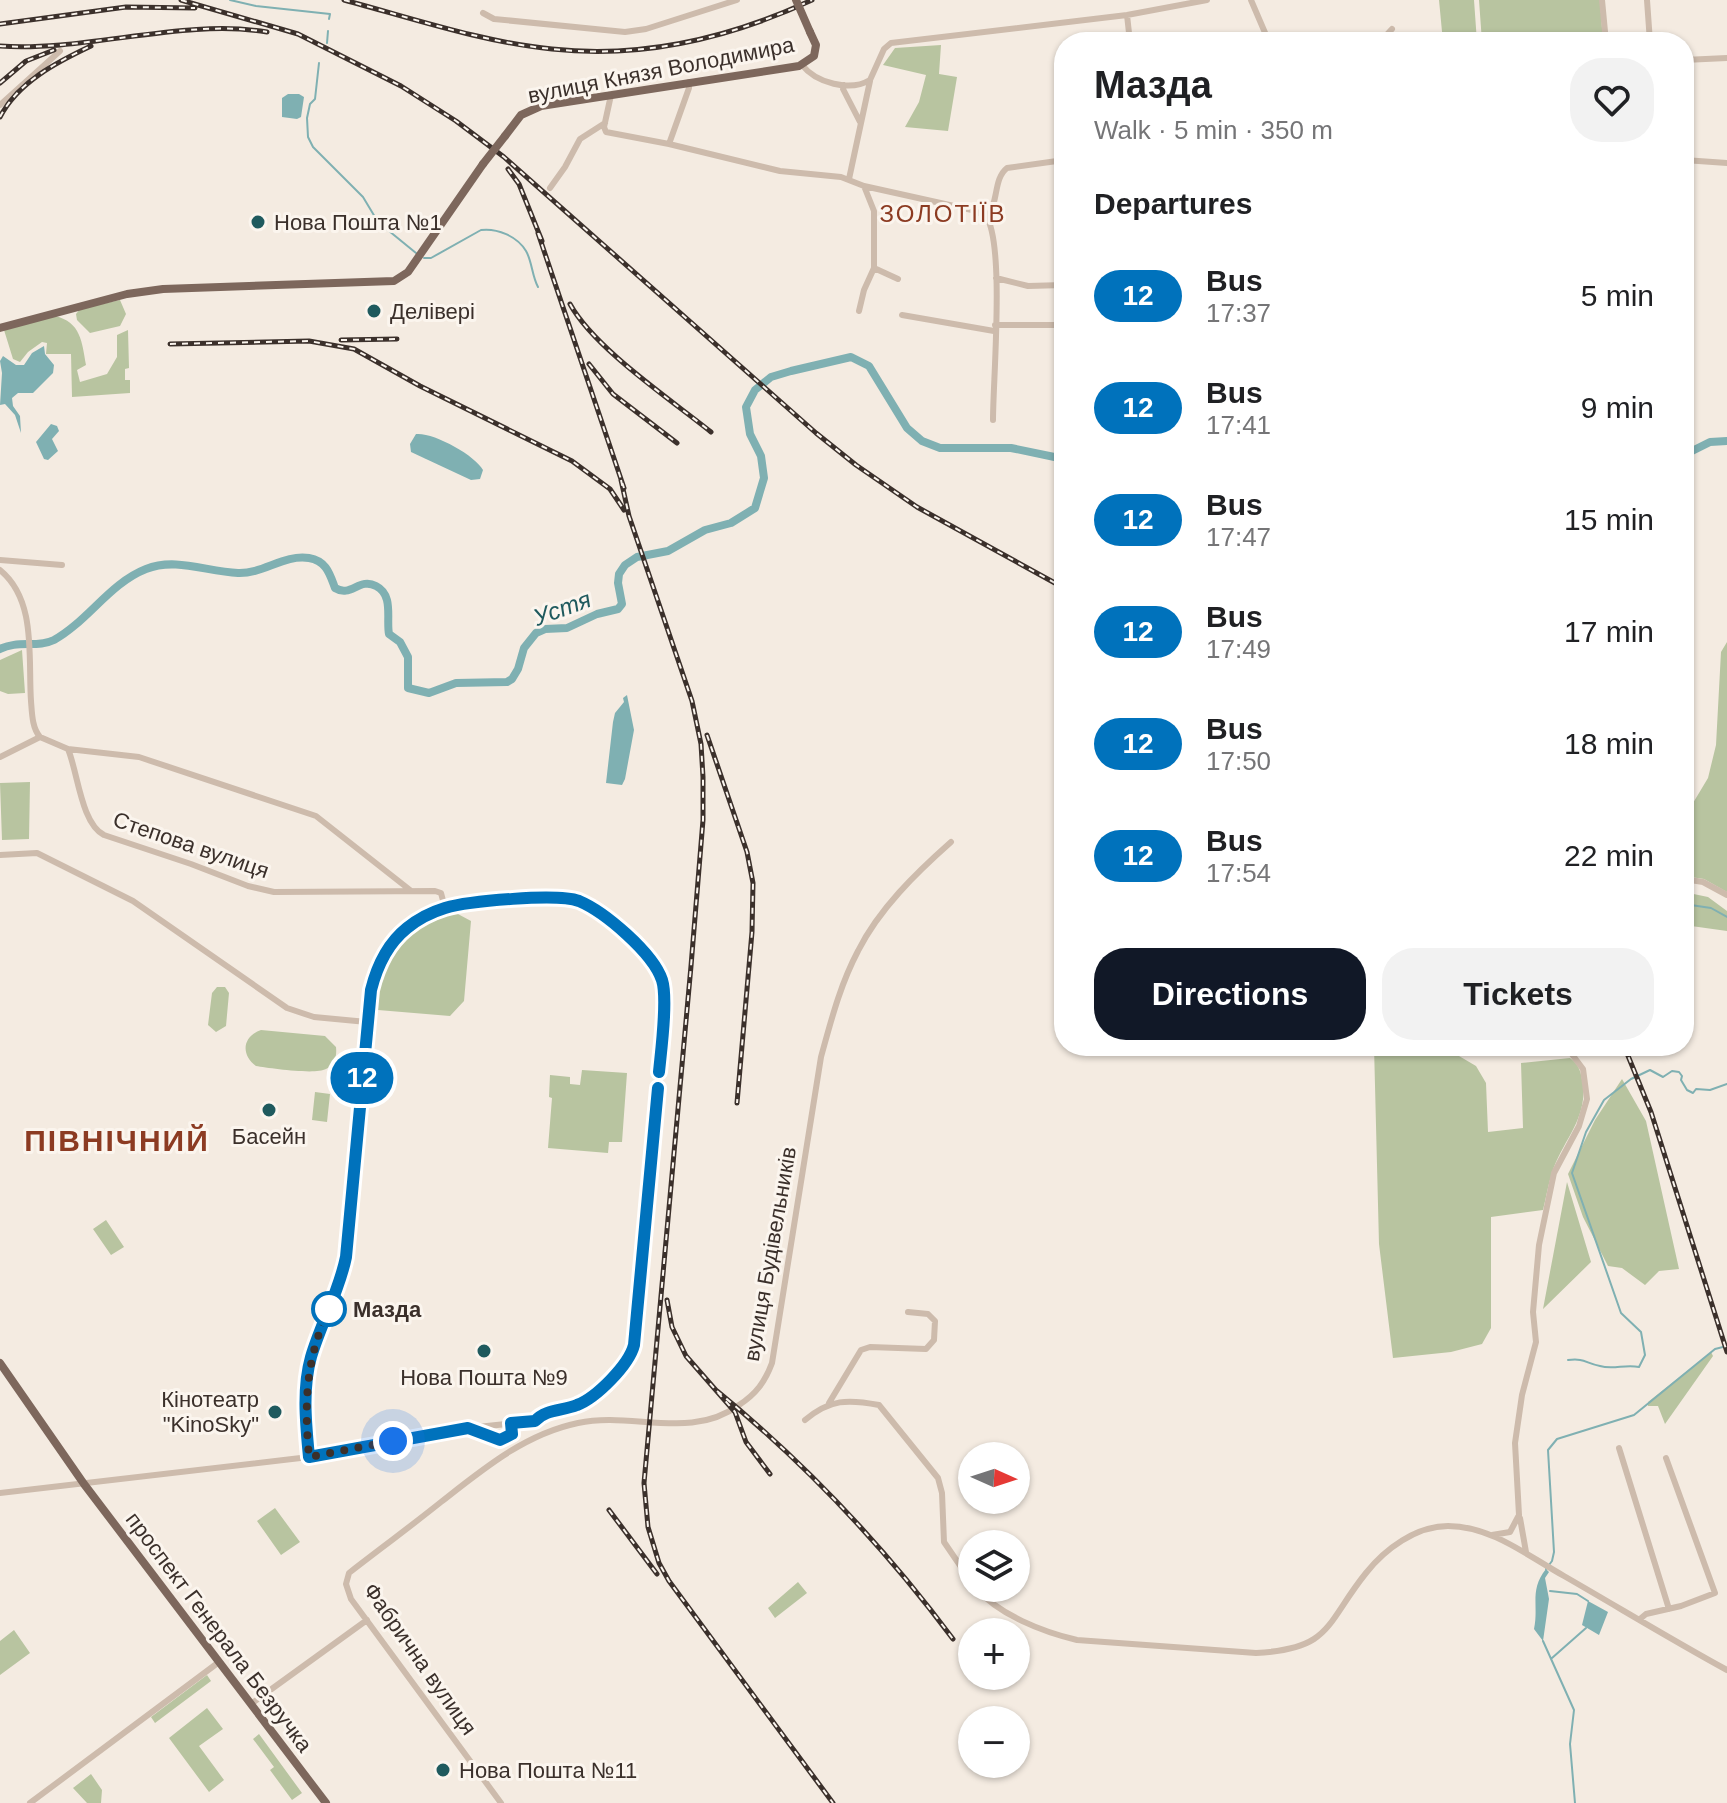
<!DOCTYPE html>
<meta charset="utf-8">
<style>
body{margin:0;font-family:Arial,sans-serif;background:#f2f2f2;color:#202124;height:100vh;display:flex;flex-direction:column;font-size:30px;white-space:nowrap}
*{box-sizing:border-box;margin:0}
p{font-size:26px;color:#757577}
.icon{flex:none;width:44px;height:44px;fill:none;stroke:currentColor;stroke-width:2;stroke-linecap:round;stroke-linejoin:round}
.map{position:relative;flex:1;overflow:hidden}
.sheet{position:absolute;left:1054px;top:32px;width:640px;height:1024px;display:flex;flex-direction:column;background:#fff;border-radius:32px;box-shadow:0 2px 6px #0004}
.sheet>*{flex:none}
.badge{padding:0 16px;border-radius:26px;font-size:28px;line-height:52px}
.needle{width:52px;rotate:93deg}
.buttons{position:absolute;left:958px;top:1442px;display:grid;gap:16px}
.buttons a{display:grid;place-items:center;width:72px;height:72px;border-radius:50%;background:#fff;box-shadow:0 2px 6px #0004;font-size:40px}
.you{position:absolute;width:40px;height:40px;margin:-20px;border:6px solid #fff;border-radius:50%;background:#1a73e8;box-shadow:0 0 0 12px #1a73e833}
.map>.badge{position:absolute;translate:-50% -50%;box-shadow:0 0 0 4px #fff}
h2{padding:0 40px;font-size:30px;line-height:72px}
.round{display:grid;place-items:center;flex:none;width:84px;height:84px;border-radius:32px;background:#f2f2f2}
.headline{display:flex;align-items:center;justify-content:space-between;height:136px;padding:0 40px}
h1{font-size:38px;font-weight:600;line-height:60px}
.cta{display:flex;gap:16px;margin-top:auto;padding:16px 40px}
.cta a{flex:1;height:92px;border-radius:32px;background:#111827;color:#fff;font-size:32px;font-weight:600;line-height:92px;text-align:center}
.cta a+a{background:#f2f2f2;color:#202124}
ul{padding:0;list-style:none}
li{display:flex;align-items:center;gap:24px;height:112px;padding:0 40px}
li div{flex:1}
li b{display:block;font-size:30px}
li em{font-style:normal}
li .badge{min-width:88px;font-weight:700;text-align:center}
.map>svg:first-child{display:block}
.green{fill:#b8c4a0}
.water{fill:#7fb0b2}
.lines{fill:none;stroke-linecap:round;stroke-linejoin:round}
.stream{stroke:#7fb0b2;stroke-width:2}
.river{stroke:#7fb0b2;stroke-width:8}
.minor{stroke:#cdbbac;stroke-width:6}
.major{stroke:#7d675c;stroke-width:8}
.rail-casing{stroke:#3b302b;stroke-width:5}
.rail{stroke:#fbf5ee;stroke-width:2;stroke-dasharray:6;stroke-linecap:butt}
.major-bridge{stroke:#7d675c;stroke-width:8}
.line-casing{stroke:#fff;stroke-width:18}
.line{stroke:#0072bc;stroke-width:12}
.walk{stroke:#3b302b;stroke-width:8;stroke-dasharray:0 14.4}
.poi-dot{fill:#1f5a5e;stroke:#fbf5ee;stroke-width:3}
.stop-dot{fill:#fff;stroke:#0072bc;stroke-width:4}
.labels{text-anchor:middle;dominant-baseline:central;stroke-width:6;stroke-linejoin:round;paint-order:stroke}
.street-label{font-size:22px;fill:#3b302b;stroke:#fbf5ee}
.poi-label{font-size:22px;fill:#3b302b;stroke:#fbf5ee;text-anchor:start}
.stop-label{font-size:22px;font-weight:bold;fill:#3b302b;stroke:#fbf5ee;text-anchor:start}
.neighbourhood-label{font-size:24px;letter-spacing:2px;fill:#8c3b22;stroke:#fbf5ee}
.water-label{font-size:24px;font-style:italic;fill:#1f5a5e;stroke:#fbf5ee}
.district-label{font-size:30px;font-weight:bold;letter-spacing:2px;fill:#8c3b22;stroke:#fbf5ee}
</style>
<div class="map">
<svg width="1727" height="1803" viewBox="0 0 1727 1803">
<rect width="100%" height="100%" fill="#f4ebe1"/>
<path class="green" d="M1439,0h35l3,42h-34z
M1479,0h121l3,42h-121z
M941,45l-2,29 18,3 -9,54 -43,-4 14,-25 7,-27 -43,-10 12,-17z
M120,300l6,14 -6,12 -30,7 -13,-13 -1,-6 4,-5z
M55,316c26,6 27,26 31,49l-9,5 3,12 27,-8 10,-17v-22l11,-5 1,38 -4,1v11h5v13l-58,4 -1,-43h-25l1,-11 -5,-1 -14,10 -8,10 -7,-3 -9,-29z
M1727,642v250l-23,-13 -20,-3v-58l24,-40 8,-33 5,-93z
M22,650l3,43 -17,1 -8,-3v-31z
M30,782l-1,57 -27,1 -2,-57z
M1684,892l24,5 19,14v20l-43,-6z
M456,913l15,8 -7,80 -14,15 -72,-6 -2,-3c6,-56 26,-80 80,-94z
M217,987h8l4,6 -3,33 -10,6 -8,-7 4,-32z
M261,1030l64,6 11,11c1,9 -1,18 -10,22 -11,6 -57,-1 -70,-3 -16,-12 -13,-30 5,-36z
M1374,1046h193v4l-46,5 -42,-2 -20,3 17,10 10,17 2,49 35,-4 -2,-65 49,-5c10,7 11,15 13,27 4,35 -21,56 -31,88 -4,12 -6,25 -9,37l-52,7v111l-9,16 -31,8 -58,6 -14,-114z
M582,1070l45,3 -5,69h-13l-1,11 -60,-5 4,-50 -3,-1 1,-22 20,2v7l10,1z
M1622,1079l24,42 33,148 -20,2 -14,14 -23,-17 -14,-2 -25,-49 -15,-43 27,-54z
M315,1092l15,2 -3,28 -15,-2z
M1567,1182l24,80 -48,47z
M106,1220l18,27 -13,8 -18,-26z
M1711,1352l2,4 -48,68 -7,-18h-10v-4z
M275,1508l25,34 -19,13 -24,-34z
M798,1582l9,11 -32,25 -7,-10z
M14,1630l16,23 -30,22v-34z
M207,1675l4,6 -56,42 -4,-6z
M207,1708l16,21 -24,17 25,34 -15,12 -40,-54z
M259,1734l43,59 -10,7 -22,-30 4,-3 -21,-28z
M91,1774l11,16 -1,13h-14l-14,-15z"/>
<path class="water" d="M299,94l5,3 -3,20 -4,2 -15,-2v-19l6,-4z
M44,346l1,8 9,11 -1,8 -20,20h-15l-6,5 1,8 7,10 1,17 -6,-18 -10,-11 -5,1 2,-32 -2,-12 3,-5 13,9h8l8,-12z
M51,424l6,2 2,5 -7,8 6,12 -10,9 -4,-1 -8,-17z
M416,434c17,-2 59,21 67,36l-3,9 -9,1 -60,-28 -1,-8z
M627,695l7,35 -9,49 -3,6 -16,-2 7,-61 2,-9 9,-11 -1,-4z
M1546,1569l3,3 -4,6 4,21 -6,42 -9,-12c5,-23 -5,-39 12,-60z
M1588,1601l20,11 -9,23 -17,-10z"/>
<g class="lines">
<path class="stream" d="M230,0l26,6 74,8 -1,5
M327,43l1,-12
M319,63l-4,36 -5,5 -3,14 1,19 5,10 50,50 15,25 38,31
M424,258h7l50,-28c16,-2 36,6 45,21 6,10 6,25 12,36
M1684,904l27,4 16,9
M1568,1360c17,-2 17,3 32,6 13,4 25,-2 39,1l6,-12 -4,-23 -20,-19 -49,-140 14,-41 18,-32 27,-21 19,-9 13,7 9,-6 7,1 3,4 -1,4 6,10 6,3 3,-4 14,1 17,-6
M1546,1569l6,-8 2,-9 -6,-102 9,-11 77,-24 81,-66 12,-3
M1550,1591l27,3 11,7
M1543,1641l31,69 -4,34 5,59
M1552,1658l34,-30"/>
<path class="river" d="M1684,455l26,-13 17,-1
M0,649c17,-9 38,-1 54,-9 34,-19 56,-57 92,-71 30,-12 61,3 92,4 25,1 46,-19 71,-15 18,3 21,17 26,30 16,10 24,-11 41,-2 18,9 10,33 13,48l11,8 8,15v31l21,5 27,-10 51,-1 5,-3 6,-10 6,-21 12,-15 9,-4 22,-1 30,-14 21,-5 4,-5 -4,-21 1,-9 6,-9 12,-8 31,-6 37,-21 26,-7 24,-15 9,-30 -3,-22 -11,-22 -4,-27 9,-17 16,-13 20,-6 60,-14 18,9 38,62 15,13 18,7h71l53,11"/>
<path class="minor" d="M1251,0l18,42
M1602,0l4,42
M1647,0l3,42
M483,13l11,6 131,13 21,-3 91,-29
M1127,15l3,27
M1269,38l27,4
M1380,42l12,-13
M1684,60l43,-2
M802,65c14,18 48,27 68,15l14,-31 7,-6 236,-28 80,-15
M844,85l-1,4 17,33
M611,95l-7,32 2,5 63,12 111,27 61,6 23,9 108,24 14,6c19,28 7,163 7,204
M0,105l60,-54
M669,144l20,-56v-6
M1684,160l43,3
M849,179l21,-98
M550,188l15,-21 15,-28 25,-16
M987,217c12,-14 6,-38 20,-49l57,-8
M874,268l24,11
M996,278l32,8 36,-1
M859,311l5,-21 10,-22v-57l-10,-25
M902,315l92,16
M995,325h69
M0,560l62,5
M0,570c37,30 28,88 31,131 1,12 1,27 9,36
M40,737l28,12 71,8 177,59 94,74
M68,749c10,24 13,74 36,86l87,29 57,22 26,6 161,-1 6,2 4,15
M0,757l40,-20
M0,855l37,-2 96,48 154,107 27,9 53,5
M1684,879l19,3 24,13
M829,1403l32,-53 9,-3 56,2 8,-9 1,-19 -7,-7 -20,-2
M805,1420c25,-21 43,-21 74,-15l59,73 4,15 2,49 28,41
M1619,1448l50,161
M309,1457c-3,-32 -7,-68 2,-100 10,-34 28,-65 35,-100 8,-62 11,-125 17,-188 4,-40 1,-89 26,-123 26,-35 63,-40 103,-44 23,-2 48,-7 72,-4 36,5 91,56 100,90l-19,254 -13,113c-12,18 -36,43 -56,51 -15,5 -30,3 -41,15
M0,1493l309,-36 159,-29 67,-7
M1520,1518l6,34
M1492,1535l18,-3 9,-17 -4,-72 7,-48 14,-53 -3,-30 6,-67 15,-72 25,-47 8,-27 -4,-30 -12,-16
M976,1588c23,27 67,44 101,52l179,13c76,-4 69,-29 110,-80 19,-24 50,-47 82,-47 43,0 80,30 116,50 54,31 108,64 163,94
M1640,1619l6,-5 35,-8 34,-13 -49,-135
M251,1704l116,-84
M30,1803l189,-141
M501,1803l-150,-204 -5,-15 3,-11c31,-24 62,-47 92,-71 42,-33 84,-68 137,-79 54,-12 112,18 161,-18 17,-11 26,-23 33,-42l49,-306c10,-36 19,-72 37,-106 21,-42 58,-78 93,-109"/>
<path class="major" d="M505,136l16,-21 20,-9 258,-40 15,-10 2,-11 -6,-13
M0,328l127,-34 36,-5 231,-8 14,-9 75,-108
M0,1363l84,121 242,319"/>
<g class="rail-casing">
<path id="rail" d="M181,0l117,34 103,52 55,35 48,36 312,276 40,32 61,42 147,81
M344,0c68,18 138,42 208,49 91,10 178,-11 260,-49
M0,24l126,-17 69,1
M0,46c86,6 184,-28 267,-14
M0,83l26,-22 28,-11
M0,117c18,-35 57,-55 91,-71
M508,169l11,15 23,57
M538,233l86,255
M570,304c24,44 100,95 141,128
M341,340l56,-1
M170,344l139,-3 45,8 66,37 152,75 38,28 14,21
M589,364l24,30 64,49
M621,480l8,36 63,185 9,43 2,33v43l-12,146 -47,517 4,44 11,36 10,18 164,222
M707,735l40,117 6,31 -1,49 -15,171
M1624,1046l27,66 76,240
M667,1300l5,27 14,29 49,56 11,30 24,32
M717,1391c88,72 168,157 236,248
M609,1510l48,64"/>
</g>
<use href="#rail" class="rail"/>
<path class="major-bridge" d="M796,0l14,32
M483,164l22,-28"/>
</g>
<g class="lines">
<g class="line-casing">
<path id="line" d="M658,1088l-24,257c-5,20 -38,53 -57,60 -15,6 -31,4 -42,16l-24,2 1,11 -12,6 -32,-12 -159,29c-3,-32 -7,-68 2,-100 10,-34 28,-65 35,-100l25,-267c6,-24 16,-46 36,-62 11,-9 25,-16 38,-20 24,-7 112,-15 134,-7 26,11 74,52 83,79 6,19 -1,71 -3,92"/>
</g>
<use href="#line" class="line"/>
<path class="walk" d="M329,1309c-23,50 -25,92 -20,148l84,-16"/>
</g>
<g class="poi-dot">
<circle cx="258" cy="222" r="8"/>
<circle cx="374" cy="311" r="8"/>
<circle cx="269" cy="1110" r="8"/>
<circle cx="484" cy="1351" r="8"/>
<circle cx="275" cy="1412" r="8"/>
<circle cx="443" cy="1770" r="8"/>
</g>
<circle class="stop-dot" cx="329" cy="1309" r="16"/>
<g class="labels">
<g class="street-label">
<text transform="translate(661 70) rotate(-11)">вулиця Князя Володимира</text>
<text transform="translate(191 845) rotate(19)">Степова вулиця</text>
<text transform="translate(770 1254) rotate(-80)">вулиця Будівельників</text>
<text transform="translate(219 1632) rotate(53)">проспект Генерала Безручка</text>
<text transform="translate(420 1659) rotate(55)">Фабрична вулиця</text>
</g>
<g class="poi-label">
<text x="274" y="222">Нова Пошта №1</text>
<text x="390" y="311">Делівері</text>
<text x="269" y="1136" text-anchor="middle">Басейн</text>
<text x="484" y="1377" text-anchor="middle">Нова Пошта №9</text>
<text x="259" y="1399" text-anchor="end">Кінотеатр<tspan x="259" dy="25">"KinoSky"</tspan></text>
<text x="459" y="1770">Нова Пошта №11</text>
</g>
<g class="stop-label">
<text x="353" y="1309">Мазда</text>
</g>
<g class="neighbourhood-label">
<text x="943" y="213">ЗОЛОТІЇВ</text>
</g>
<g class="water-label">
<text transform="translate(562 608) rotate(-20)">Устя</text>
</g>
<g class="district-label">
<text x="117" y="1140">ПІВНІЧНИЙ</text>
</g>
</g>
</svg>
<div class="buttons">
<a><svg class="needle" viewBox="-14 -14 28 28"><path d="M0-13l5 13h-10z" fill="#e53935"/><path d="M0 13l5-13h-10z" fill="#757577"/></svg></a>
<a><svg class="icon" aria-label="layers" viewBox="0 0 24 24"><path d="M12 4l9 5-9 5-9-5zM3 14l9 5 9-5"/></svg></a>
<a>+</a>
<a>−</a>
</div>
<div class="you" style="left:393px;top:1441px"></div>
<b class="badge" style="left:362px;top:1078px;background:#0072bc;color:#fff">12</b>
<section class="sheet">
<div class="headline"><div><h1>Мазда</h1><p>Walk · 5 min · 350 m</p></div><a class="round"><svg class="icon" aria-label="heart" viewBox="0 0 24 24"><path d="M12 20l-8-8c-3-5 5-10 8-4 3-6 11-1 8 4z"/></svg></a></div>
<h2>Departures</h2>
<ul>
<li><span class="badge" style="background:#0072bc;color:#fff">12</span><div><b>Bus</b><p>17:37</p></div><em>5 min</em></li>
<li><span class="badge" style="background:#0072bc;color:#fff">12</span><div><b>Bus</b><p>17:41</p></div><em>9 min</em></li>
<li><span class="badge" style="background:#0072bc;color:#fff">12</span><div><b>Bus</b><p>17:47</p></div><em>15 min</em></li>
<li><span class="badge" style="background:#0072bc;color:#fff">12</span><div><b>Bus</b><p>17:49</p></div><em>17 min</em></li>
<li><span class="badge" style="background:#0072bc;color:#fff">12</span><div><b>Bus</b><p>17:50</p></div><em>18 min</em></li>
<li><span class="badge" style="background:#0072bc;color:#fff">12</span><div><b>Bus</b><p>17:54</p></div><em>22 min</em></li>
</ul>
<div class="cta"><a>Directions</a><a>Tickets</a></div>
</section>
</div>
